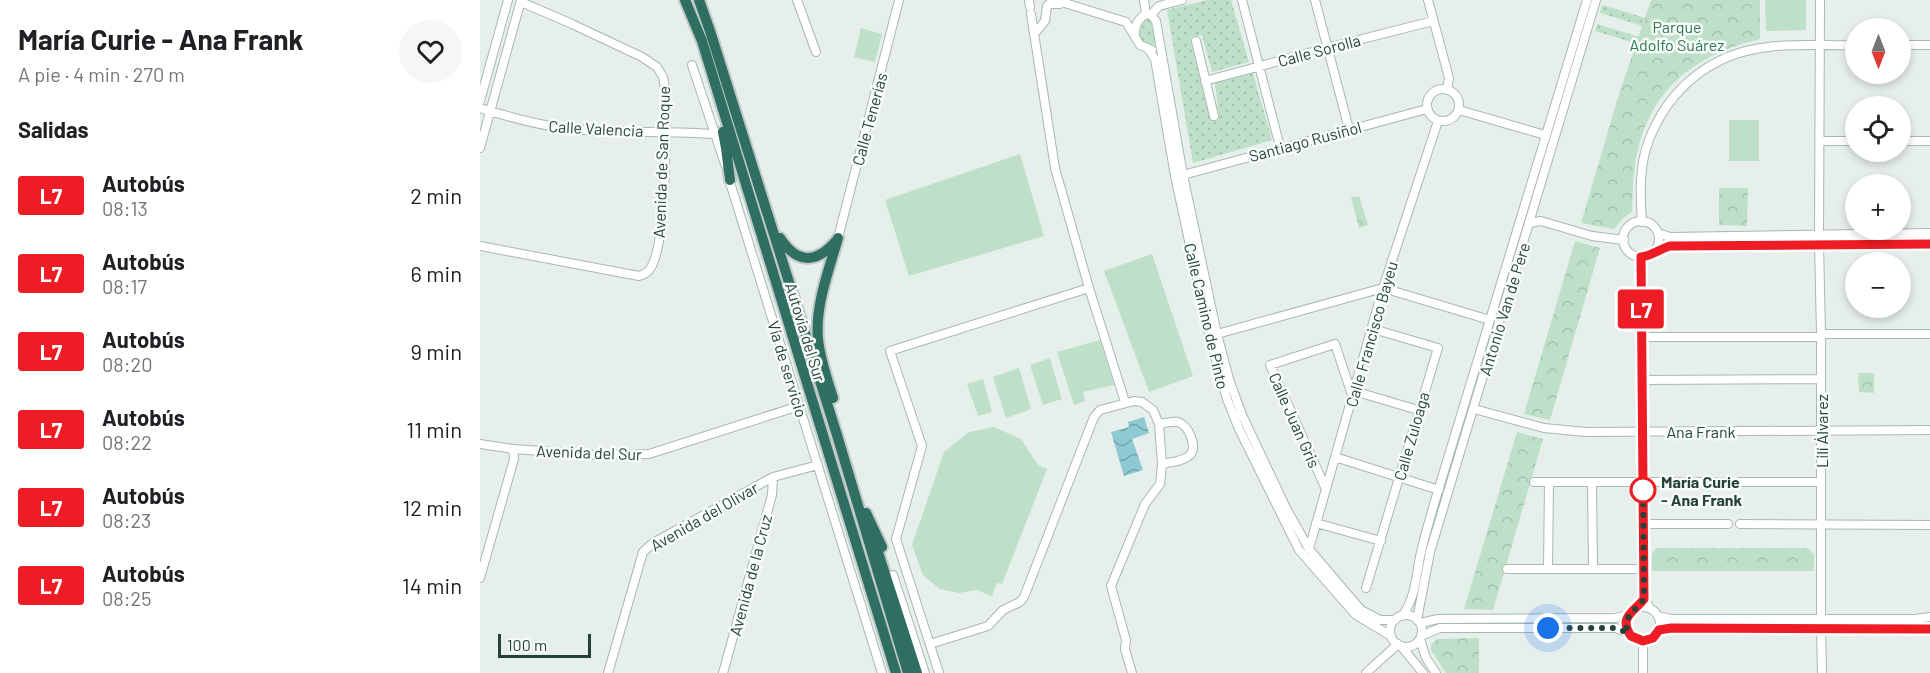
<!DOCTYPE html>
<html lang="es">
<meta charset="utf-8">
<style>
body{margin:0;font-family:Barlow,sans-serif;background:#f6f6f6;color:#202124;height:100vh;display:flex;flex-direction:column;font-size:22px;white-space:nowrap}
*{box-sizing:border-box;margin:0}
p{font-size:20px;color:#757577}
.icon{flex:none;width:33px;height:33px;fill:none;stroke:currentColor;stroke-width:2;stroke-linecap:round;stroke-linejoin:round}
.map{position:relative;flex:1;overflow:hidden}
.panel{display:flex;flex-direction:column;background:#fff;width:480px}
.panel>*{flex:none}
.badge{padding:0 12px;border-radius:4px;font-size:21px;line-height:39px}
.needle{width:39px;rotate:180deg}
.buttons{position:absolute;left:1365px;top:18px;display:grid;gap:12px}
.buttons a{display:grid;place-items:center;width:66px;height:66px;border-radius:50%;background:#fff;box-shadow:0 3px 9px #0003;font-size:30px}
.scale{position:absolute;left:18px;bottom:15px;width:93px;box-sizing:border-box;padding-left:6px;border:3px solid #24423a;border-top:0;font-size:16px;line-height:21px;white-space:nowrap;color:#24423a;-webkit-text-stroke:4px #f7fbf9;paint-order:stroke}
.you{position:absolute;width:30px;height:30px;margin:-15px;border:4px solid #fff;border-radius:50%;background:#1a73e8;box-shadow:0 0 0 9px #1a73e833}
.map>.badge{position:absolute;translate:-50% -50%;box-shadow:0 0 0 3px #fff}
h2{padding:0 18px;font-size:22px;line-height:54px}
.round{display:grid;place-items:center;flex:none;width:63px;height:63px;border-radius:32px;background:#f6f6f6}
.overview{display:flex;align-items:center;justify-content:space-between;height:102px;padding:0 18px}
h1{font-size:28px;font-weight:700;line-height:45px}
ul{padding:0;list-style:none}
li{display:flex;align-items:center;gap:18px;height:78px;padding:0 18px}
li div{flex:1}
li b{display:block;font-size:22px}
li em{font-style:normal}
li .badge{min-width:66px;font-weight:700;text-align:center}
main{display:flex;flex:1;min-height:0}
.map>svg:first-child{display:block}
.grass{fill:url(#grass-dots)}
.park{fill:url(#park-crowns)}
.pitch{fill:#bfe0c8}
.water{fill:url(#water-waves)}
.lines{fill:none;stroke-linecap:round;stroke-linejoin:round}
.minor-casing{stroke:#a8b8b2;stroke-width:10}
.highway-casing{stroke:#c2cac8;stroke-width:14}
.minor{stroke:#fff;stroke-width:8}
.highway{stroke:#2f6f62;stroke-width:10}
.line-casing{stroke:#fff;stroke-width:14}
.line{stroke:#ee1c25;stroke-width:9}
.walk{stroke:#24423a;stroke-width:6;stroke-dasharray:0 10.8}
.stop-dot{fill:#fff;stroke:#ee1c25;stroke-width:3}
.labels{text-anchor:middle;dominant-baseline:central;stroke-width:5;stroke-linejoin:round;paint-order:stroke}
.park-label{font-size:16px;fill:#2d7a4b;stroke:#f7fbf9}
.street-label{font-size:16px;fill:#24423a;stroke:#f7fbf9}
.stop-label{font-size:16px;font-weight:bold;fill:#24423a;stroke:#f7fbf9;text-anchor:start}
</style>
<main>
<section class="panel">
<div class="overview"><div><h1>María Curie - Ana Frank</h1><p>A pie · 4 min · 270 m</p></div><a class="round"><svg class="icon" aria-label="heart" viewBox="0 0 24 24"><path d="M12 20l-8-8c-3-5 5-10 8-4 3-6 11-1 8 4z"/></svg></a></div>
<h2>Salidas</h2>
<ul>
<li><span class="badge" style="background:#ee1c25;color:#fff">L7</span><div><b>Autobús</b><p>08:13</p></div><em>2 min</em></li>
<li><span class="badge" style="background:#ee1c25;color:#fff">L7</span><div><b>Autobús</b><p>08:17</p></div><em>6 min</em></li>
<li><span class="badge" style="background:#ee1c25;color:#fff">L7</span><div><b>Autobús</b><p>08:20</p></div><em>9 min</em></li>
<li><span class="badge" style="background:#ee1c25;color:#fff">L7</span><div><b>Autobús</b><p>08:22</p></div><em>11 min</em></li>
<li><span class="badge" style="background:#ee1c25;color:#fff">L7</span><div><b>Autobús</b><p>08:23</p></div><em>12 min</em></li>
<li><span class="badge" style="background:#ee1c25;color:#fff">L7</span><div><b>Autobús</b><p>08:25</p></div><em>14 min</em></li>
</ul>
</section>
<div class="map">
<svg width="1450" height="673" viewBox="0 0 1450 673">
<defs>
<pattern id="grass-dots" width="8" height="8" patternUnits="userSpaceOnUse" patternTransform="scale(1.5)"><rect width="8" height="8" fill="#bfe0c8"/><path d="M2 2h.1M6 6h.1" fill="none" stroke="#a4c1ad" stroke-width="1.8" stroke-linecap="round"/></pattern>
<pattern id="park-crowns" width="20" height="18" patternUnits="userSpaceOnUse" patternTransform="scale(1.5)"><rect width="20" height="18" fill="#bfe0c8"/><path d="M2 6a3 3 0 1 1 6 0M12 15a3 3 0 1 1 6 0" fill="none" stroke="#a4c1ad"/></pattern>
<pattern id="water-waves" width="16" height="10" patternUnits="userSpaceOnUse" patternTransform="scale(1.5)"><rect width="16" height="10" fill="#8ec9d4"/><path d="M0 5q4-4 8 0t8 0" fill="none" stroke="#74a5ad"/></pattern>
</defs>
<rect width="100%" height="100%" fill="#e6efeb"/>
<path class="grass" d="M727,0h24l18,62 -37,10 -10,-37 -12,3 20,81 9,-2 -4,-34 38,-10 19,67 -79,23 -26,-153z
M1122,5l47,14 -3,8 -46,-14z
M667,17l6,4 3,20 -3,6c-17,-5 -21,-18 -6,-30z
M1117,24l46,14 -2,7 -46,-14z"/>
<path class="park" d="M1171,0h109v39c-56,13 -101,42 -119,99 -8,24 -8,50 -9,74l-9,6 -9,11 -33,-6 39,-132z
M1239,188h29l-1,38 -28,-1z
M879,196l9,29 -9,3 -8,-30z
M1095,241l25,7 -50,172 -26,-6z
M1378,373h16v20l-15,-1z
M1037,432l26,7 -50,171 -29,-1z
M1176,548h151l7,6v17h-162v-17z
M999,638v35h-33l-15,-23v-5l6,-6z"/>
<path class="pitch" d="M1285,0h41v30l-40,1z
M381,28l21,6 -7,28 -21,-5z
M1249,120h30v41h-30z
M540,154l24,82 -135,40 -24,-76z
M672,254l41,122 -44,16 -45,-121z
M620,340l14,45 -31,7 2,9 -11,4 -17,-53z
M570,358l12,41 -19,6 -13,-40z
M539,368l12,41 -25,9 -13,-41z
M503,379l9,33 -14,4 -11,-32z
M514,427l27,12 17,26 9,4 -45,115 -5,-1 -5,13 -15,-6 -18,3 -19,-4 -17,-14 -11,-30 32,-93 25,-20z"/>
<path class="water" d="M664,417l5,16 -17,6 11,31 -19,6 -13,-44 18,-5 -1,-5z"/>
<g class="lines">
<g class="minor-casing">
<path id="minor" d="M317,0l19,52
M549,0l1,7
M575,0l71,22
M664,0l2,14
M762,0l38,147
M835,0l34,129
M948,0l21,78 -2,12
M551,14l24,154 34,120 36,114
M671,15l5,6 27,154 34,159 12,45 13,36 44,93 23,41 52,61 19,10h15
M671,15l8,-9 23,-6
M646,22l14,23 12,5
M554,34l11,-13 2,-15 2,-2h11
M655,35c-1,-10 3,-16 11,-21l5,1
M716,41l18,75
M1420,45h30
M669,50l6,9 20,117 35,162 17,61 12,30 60,121 57,65 35,21
M212,65l33,99
M725,81l122,-33 106,-27
M947 105a16 16 0 1 1 32 0a16 16 0 1 1-32 0Z
M0,101l28,-101
M0,108c29,9 60,18 91,21 47,4 96,2 144,5
M979,110l86,25
M1341,141h35
M1420,141h30
M0,148l41,-148
M703,175l244,-66
M248,176l154,497
M1143 239a18 18 0 1 1 36 0a18 18 0 1 1-36 0Z
M1162,222c-2,-27 -3,-57 7,-82 20,-52 63,-87 119,-93 29,-4 59,-1 88,-2
M1050,223l11,-2 51,15 32,4
M1178,233l12,4 260,-4
M1339,235l1,-235
M358,238l61,-238
M1339,244l2,90v284
M0,246l159,30c5,-2 8,-2 11,-7 18,-26 15,-140 16,-176l-3,-16 -6,-10 -15,-10 -70,-33 -51,-22
M1175,251l15,-5 260,-2
M1161,257l3,342 6,9
M737,334l166,-46 107,32
M1341,334h109
M1161,337h180
M1162,380l179,-1
M874,391l64,19
M994,409l70,19 42,4 344,-2
M679,424c6,-1 13,-3 19,-2 10,3 20,24 12,33 -6,6 -19,7 -28,9
M0,444l33,5 83,6 53,-1 150,-48
M855,457l104,33
M1054,482h194
M1112,482l1,87
M1260,482h81
M846,489l-56,-124 65,-21 17,51
M836,523l65,18
M1163,524h85
M1260,524l190,1
M829,549l74,-261 55,-167
M1027,569h136
M1068,569l1,-87
M413,575l32,98
M0,578l34,-119 -1,-10
M886,588l72,-240 -65,-19
M1146 624a17 17 0 1 1 34 0a17 17 0 1 1-34 0Z
M910 631a16 16 0 1 1 32 0a16 16 0 1 1-32 0Z
M922,616c14,-18 14,-42 19,-64 4,-17 9,-34 14,-51l152,-501
M1178,616l13,3h244l15,-2
M937,620l13,-68 166,-552
M940,623l18,-4 177,-1 13,-3
M1341,629l1,44
M1179,630l12,-2 259,1
M941,636l19,-8h176l12,5
M940,639l6,19 10,15
M450,644l58,-18 15,-16 17,-8 4,-5 70,-180 6,-7 34,-9 8,1 11,8 6,14 3,40 -2,20 -15,20 -34,82 15,54 -1,9 7,24
M921,646l22,27
M128,673l35,-121 10,-9 120,-66 45,-12
M243,673l49,-178 1,-18
M459,673l-43,-134 26,-93 -32,-95 199,-63
M886,673l32,-29
M1163,673v-32"/>
</g>
<g class="highway-casing">
<path id="highway" d="M205,0l17,41 194,632
M219,0l11,31 127,404 71,238
M243,132l3,16 4,32
M300,238c17,26 36,26 56,3
M353,398c-6,-19 -13,-39 -15,-59 -3,-34 11,-69 20,-101
M386,513l16,34
M395,543l42,130"/>
</g>
<use href="#minor" class="minor"/>
<use href="#highway" class="highway"/>
</g>
<g class="lines">
<g class="line-casing">
<path id="line" d="M1450,244l-260,2c-10,3 -19,10 -29,11l3,342c-10,13 -26,18 -13,37l12,5 10,-3 6,-8 12,-2 259,1"/>
</g>
<use href="#line" class="line"/>
<path class="walk" d="M1068,628h68l12,5c-6,-17 7,-22 16,-34l-1,-117v8"/>
</g>
<circle class="stop-dot" cx="1163" cy="490" r="12"/>
<g class="labels">
<g class="park-label">
<text x="1197" y="26">Parque<tspan x="1197" dy="18">Adolfo Suárez</tspan></text>
</g>
<g class="street-label">
<text transform="translate(839 50) rotate(-15)">Calle Sorolla</text>
<text transform="translate(389 119) rotate(-75)">Calle Tenerías</text>
<text transform="translate(116 128) rotate(3)">Calle Valencia</text>
<text transform="translate(825 141) rotate(-15)">Santiago Rusiñol</text>
<text transform="translate(181 162) rotate(-88)">Avenida de San Roque</text>
<text transform="translate(1024 309) rotate(-73)">Antonio Van de Pere</text>
<text transform="translate(727 316) rotate(77)">Calle Camino de Pinto</text>
<text transform="translate(326 332) rotate(73)">Autovía del Sur</text>
<text transform="translate(891 334) rotate(-74)">Calle Francisco Bayeu</text>
<text transform="translate(308 369) rotate(73)">Vía de servicio</text>
<text transform="translate(815 420) rotate(66)">Calle Juan Gris</text>
<text x="1221" y="431">Ana Frank</text>
<text transform="translate(1341 431) rotate(-90)">Lilí Álvarez</text>
<text transform="translate(931 436) rotate(-74)">Calle Zuloaga</text>
<text transform="translate(109 452) rotate(2)">Avenida del Sur</text>
<text transform="translate(224 516) rotate(-30)">Avenida del Olivar</text>
<text transform="translate(270 575) rotate(-75)">Avenida de la Cruz</text>
</g>
<g class="stop-label">
<text x="1181" y="481">María Curie<tspan x="1181" dy="18">- Ana Frank</tspan></text>
</g>
</g>
</svg>
<div class="buttons">
<a><svg class="needle" viewBox="-14 -14 28 28"><path d="M0-13l5 13h-10z" fill="#e53935"/><path d="M0 13l5-13h-10z" fill="#757577"/></svg></a>
<a><svg class="icon" aria-label="locate" viewBox="0 0 24 24"><circle cx="12" cy="12" r="6"/><path d="M12 2v4M12 18v4M2 12h4M18 12h4"/></svg></a>
<a>+</a>
<a>−</a>
</div>
<div class="scale">100 m</div>
<div class="you" style="left:1068px;top:628px"></div>
<b class="badge" style="left:1161px;top:309px;background:#ee1c25;color:#fff">L7</b>
</div>
</main>
